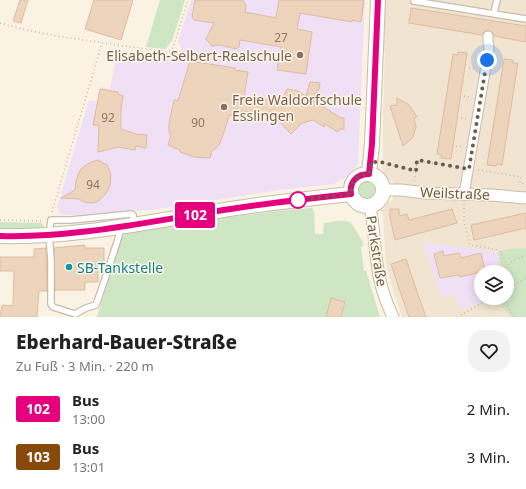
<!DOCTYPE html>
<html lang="de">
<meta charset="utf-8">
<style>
body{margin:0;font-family:"Noto Sans",sans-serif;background:#f2f2f2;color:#222;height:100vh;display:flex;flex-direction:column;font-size:15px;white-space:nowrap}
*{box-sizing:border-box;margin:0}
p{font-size:13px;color:#767676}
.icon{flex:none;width:22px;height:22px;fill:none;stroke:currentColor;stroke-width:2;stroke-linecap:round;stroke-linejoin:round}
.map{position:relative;height:317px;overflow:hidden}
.panel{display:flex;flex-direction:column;background:#fff;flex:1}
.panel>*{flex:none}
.badge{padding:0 8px;border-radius:3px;font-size:14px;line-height:26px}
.controls{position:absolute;left:474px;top:265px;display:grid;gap:8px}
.controls a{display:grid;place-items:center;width:40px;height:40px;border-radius:50%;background:#fff;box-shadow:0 2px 10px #0003;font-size:20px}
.you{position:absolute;width:20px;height:20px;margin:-10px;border:3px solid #fff;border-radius:50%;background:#1a73e8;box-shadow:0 0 0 6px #1a73e833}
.map>.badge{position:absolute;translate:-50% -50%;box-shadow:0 0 0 2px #fff}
.round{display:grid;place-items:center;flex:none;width:42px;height:42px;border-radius:16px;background:#f2f2f2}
.summary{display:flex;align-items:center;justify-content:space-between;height:68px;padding:0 16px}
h1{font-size:19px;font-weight:800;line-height:30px}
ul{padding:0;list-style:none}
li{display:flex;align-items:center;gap:12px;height:48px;padding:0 16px}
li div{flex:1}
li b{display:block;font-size:15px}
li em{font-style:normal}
li .badge{min-width:44px;font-weight:700;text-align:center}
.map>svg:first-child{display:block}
.residential{fill:#f1e5d2;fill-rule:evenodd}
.education{fill:#f0e0f6}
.green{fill:#cee6c3}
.building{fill:#edd4bd;stroke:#debc9f}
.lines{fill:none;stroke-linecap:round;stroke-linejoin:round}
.service-casing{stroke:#c9bbaa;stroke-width:8}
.pedestrian-casing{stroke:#c9bbaa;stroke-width:11}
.minor-casing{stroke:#c9bbaa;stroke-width:13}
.tertiary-casing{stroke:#c9bbaa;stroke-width:16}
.path{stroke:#d1b7a1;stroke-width:1.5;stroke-dasharray:1 3;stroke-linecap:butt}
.service{stroke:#fff;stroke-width:5.5}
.pedestrian{stroke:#fff;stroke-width:9}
.minor{stroke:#fff;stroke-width:11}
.tertiary{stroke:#fff;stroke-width:14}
.line-casing{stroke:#fff;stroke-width:9}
.line{stroke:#e6007e;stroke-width:6}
.walk{stroke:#6f5b4b;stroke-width:4;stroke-dasharray:0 7.2}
.education-dot{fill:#8d6e63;stroke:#fdf7e8;stroke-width:1.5}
.stop-dot{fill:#fff;stroke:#e6007e;stroke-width:2}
.culture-dot{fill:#0f9aa8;stroke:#fdf7e8;stroke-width:1.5}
.labels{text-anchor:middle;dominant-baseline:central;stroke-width:3;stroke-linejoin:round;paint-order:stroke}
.number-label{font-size:12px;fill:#8e7968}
.education-label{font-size:14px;fill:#785e54;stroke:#fdf7e8;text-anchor:end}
.street-label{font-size:14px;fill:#6f5b4b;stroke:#fdf7e8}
.culture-label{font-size:14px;fill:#0d838f;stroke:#fdf7e8;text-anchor:start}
</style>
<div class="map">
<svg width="526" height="317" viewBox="0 0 526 317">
<rect width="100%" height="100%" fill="#faf3e3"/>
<path class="residential" d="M385,0h141v317h-124l-11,-34 -5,-18 -3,-47v-8l4,-7 6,-3v-18l-5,-3 -5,-7v-62l2,-59 -2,-2zM481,272h26v26h-26z"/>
<path class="education" d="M191,0h174l-7,164 -13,14 -11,6 -54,6 -129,20 -23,1 -52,4h-15l-4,-8 32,-107 8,2 3,-15 10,2 7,-39 47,7 11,-3 7,-5 -4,-7z
M423,242l75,10 3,18h-2l-1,2h-17v26h7l-26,13 -8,-17 -12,4z"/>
<path class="green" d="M160,0h25l-13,41 -6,7 -2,1 -18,-2z
M357 190a10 10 0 1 1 20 0a10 10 0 1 1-20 0Z
M312,208l2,4 1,22h9l-1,-3 1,-8c8,-1 22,-5 28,1l11,18v4l-2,1 3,24h2l14,46h-283l24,-77 2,-4 3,-3 86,-14 83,-10z
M0,222l41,1 3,2 -1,4 -43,2z
M526,248v69h-15l-6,-7 -8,-12h10v-26h-9l1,-2 2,-1 -3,-17 9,-3z"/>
<path class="building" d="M20,0h8l-7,23 -8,-2z
M94,0h39l-12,40 -36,-11z
M195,0h48l3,6 -1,6 31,6 3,-18h85l-3,22 -9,-2v2l-52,-9 -3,16 15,3 -6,42 -29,-4 4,-23 -41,-7 -1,7 -3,2 -16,-4 -8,1 -6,-7 8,-16 -20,-3 -2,-3z
M411,8l115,18v16l-32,-6 -1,-3 -5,-3 -3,1 -3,4 -73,-12z
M458,52l9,1 -16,106 -10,-1 1,-3 -5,-1 16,-100 5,1z
M504,59l9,1v3h5l-16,102 -5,-1 -1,2 -9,-1z
M190,61l45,7v2l13,2 -4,24 37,6 6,-13 11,2 8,5 4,-14 10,1 -1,6 -8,10 30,19h3v11h-4l-2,3 -13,-8 -1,3 -11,-7 -11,3 -11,11 -16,-17 -34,-6 -12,5 -5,16 -5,13 -7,6 -2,7 -16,-1 -14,-5v-2l-12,-5 3,-10 -2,-2v-10l5,-23 4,1z
M100,89l18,3v2l5,2 -2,13v20l15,5 11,1 -1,13 -10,-2 -1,4 -17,-3 -20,5 1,-27h-6z
M397,98l12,7 5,7 3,5 -3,1 2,9 -3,10 -4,4 -6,5 -13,-40 7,-1z
M98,160l9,5 4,9 -1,11 -2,5 -5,7 -6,5 -6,1 -7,-1 -5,-3 -18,-1 14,-8 1,-9 3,-9 3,-4 9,-6z
M390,209h9v7l8,-2 2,6 43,-11 5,14 -62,17 -5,-23z
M526,213v15l-52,12 -3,-15z
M85,245v3h19v15h-6v19h-13v8h-29l-1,1 -1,-43z
M46,248l1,43h-8l-2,26h-37l2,-12 11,1 1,-35h-14v-14h34v-8z
M443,251l1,5 15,-3 2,5 20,-5 4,18 -25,6 -1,-2 -19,3 -6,-24z
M406,259l10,30 10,28h-17l-8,-23 -10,-30z
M331,298l14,4 -4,15h-15z"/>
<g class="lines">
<g class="service-casing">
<path id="service" d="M414,1l112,18
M494,13l3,-13
M119,227v9l-14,43 -9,26 -10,3 -11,6 -22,-7 -2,-3v-44l-2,-25 2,-15h20l60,-6 2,1 1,10"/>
</g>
<g class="pedestrian-casing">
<path id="pedestrian" d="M464,194l25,-145 -1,-8v-5"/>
</g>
<g class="minor-casing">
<path id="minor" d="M383,190h18l24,3 66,2 35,3
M370,207c4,18 4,37 7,56 2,19 8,37 16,54"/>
</g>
<g class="tertiary-casing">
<path id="tertiary" d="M351 190a16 16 0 1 1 32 0a16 16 0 1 1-32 0Z
M369,174l3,-30 6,-144
M0,236c72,2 141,-13 212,-24 46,-8 92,-13 139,-18"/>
</g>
<path class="path" d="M0,23l18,5 38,8 112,16 5,-4 15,-48
M469,68l8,1
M464,96l6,1
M461,118l7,1
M456,146l7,1
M382,163l34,8 1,-10 43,6
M478,170l43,7 -1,6 6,1
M381,174l6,6
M414,181l2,-10
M344,182l14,-14
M464,204v17l6,24 29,5 2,5 7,9
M351,206l9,8
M382,211l1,-4 4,-7
M52,212l50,-169
M0,220l43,1
M504,272c4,-10 12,-13 22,-16
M507,289l19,-11
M504,298l4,9 7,10
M457,317l34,-19"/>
<use href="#service" class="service"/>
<use href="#pedestrian" class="pedestrian"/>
<use href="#minor" class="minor"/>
<use href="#tertiary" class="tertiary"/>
</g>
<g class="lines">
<g class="line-casing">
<path id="line" d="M0,236c72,2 141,-13 212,-24 46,-8 92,-13 139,-18 -2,-12 6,-20 18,-20l3,-30 6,-144"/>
</g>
<use href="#line" class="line"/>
<path class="walk" d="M298,200l53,-6c-2,-12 6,-20 18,-20l2,-12h9l36,9 1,-11 52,9 18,-109"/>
</g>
<g class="education-dot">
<circle cx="300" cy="55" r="4"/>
<circle cx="224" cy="107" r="4"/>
</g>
<circle class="stop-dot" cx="298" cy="200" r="8"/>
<circle class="culture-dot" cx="69" cy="267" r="4"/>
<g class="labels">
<g class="number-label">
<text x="281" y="37">27</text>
<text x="108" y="117">92</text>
<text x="198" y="122">90</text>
<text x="93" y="184">94</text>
</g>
<g class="education-label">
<text x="292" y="55">Elisabeth-Selbert-Realschule</text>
<text x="232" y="99" text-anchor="start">Freie Waldorfschule<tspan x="232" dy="16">Esslingen</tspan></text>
</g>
<g class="street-label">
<text transform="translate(455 193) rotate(2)">Weilstraße</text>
<text transform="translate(377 251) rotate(81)">Parkstraße</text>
</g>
<g class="culture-label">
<text x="77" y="267">SB-Tankstelle</text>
</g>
</g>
</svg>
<div class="controls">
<a><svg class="icon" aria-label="layers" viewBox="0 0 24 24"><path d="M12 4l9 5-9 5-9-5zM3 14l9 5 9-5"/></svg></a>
</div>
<div class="you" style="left:487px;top:60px"></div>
<b class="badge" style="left:195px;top:215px;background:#e6007e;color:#fff">102</b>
</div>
<section class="panel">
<div class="summary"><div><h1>Eberhard-Bauer-Straße</h1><p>Zu Fuß · 3 Min. · 220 m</p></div><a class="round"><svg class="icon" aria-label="heart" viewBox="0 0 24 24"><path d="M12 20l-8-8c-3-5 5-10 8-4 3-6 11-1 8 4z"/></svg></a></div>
<ul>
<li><span class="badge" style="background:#e6007e;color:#fff">102</span><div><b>Bus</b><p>13:00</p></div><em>2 Min.</em></li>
<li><span class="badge" style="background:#874a0a;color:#fff">103</span><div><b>Bus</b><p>13:01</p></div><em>3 Min.</em></li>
</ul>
</section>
